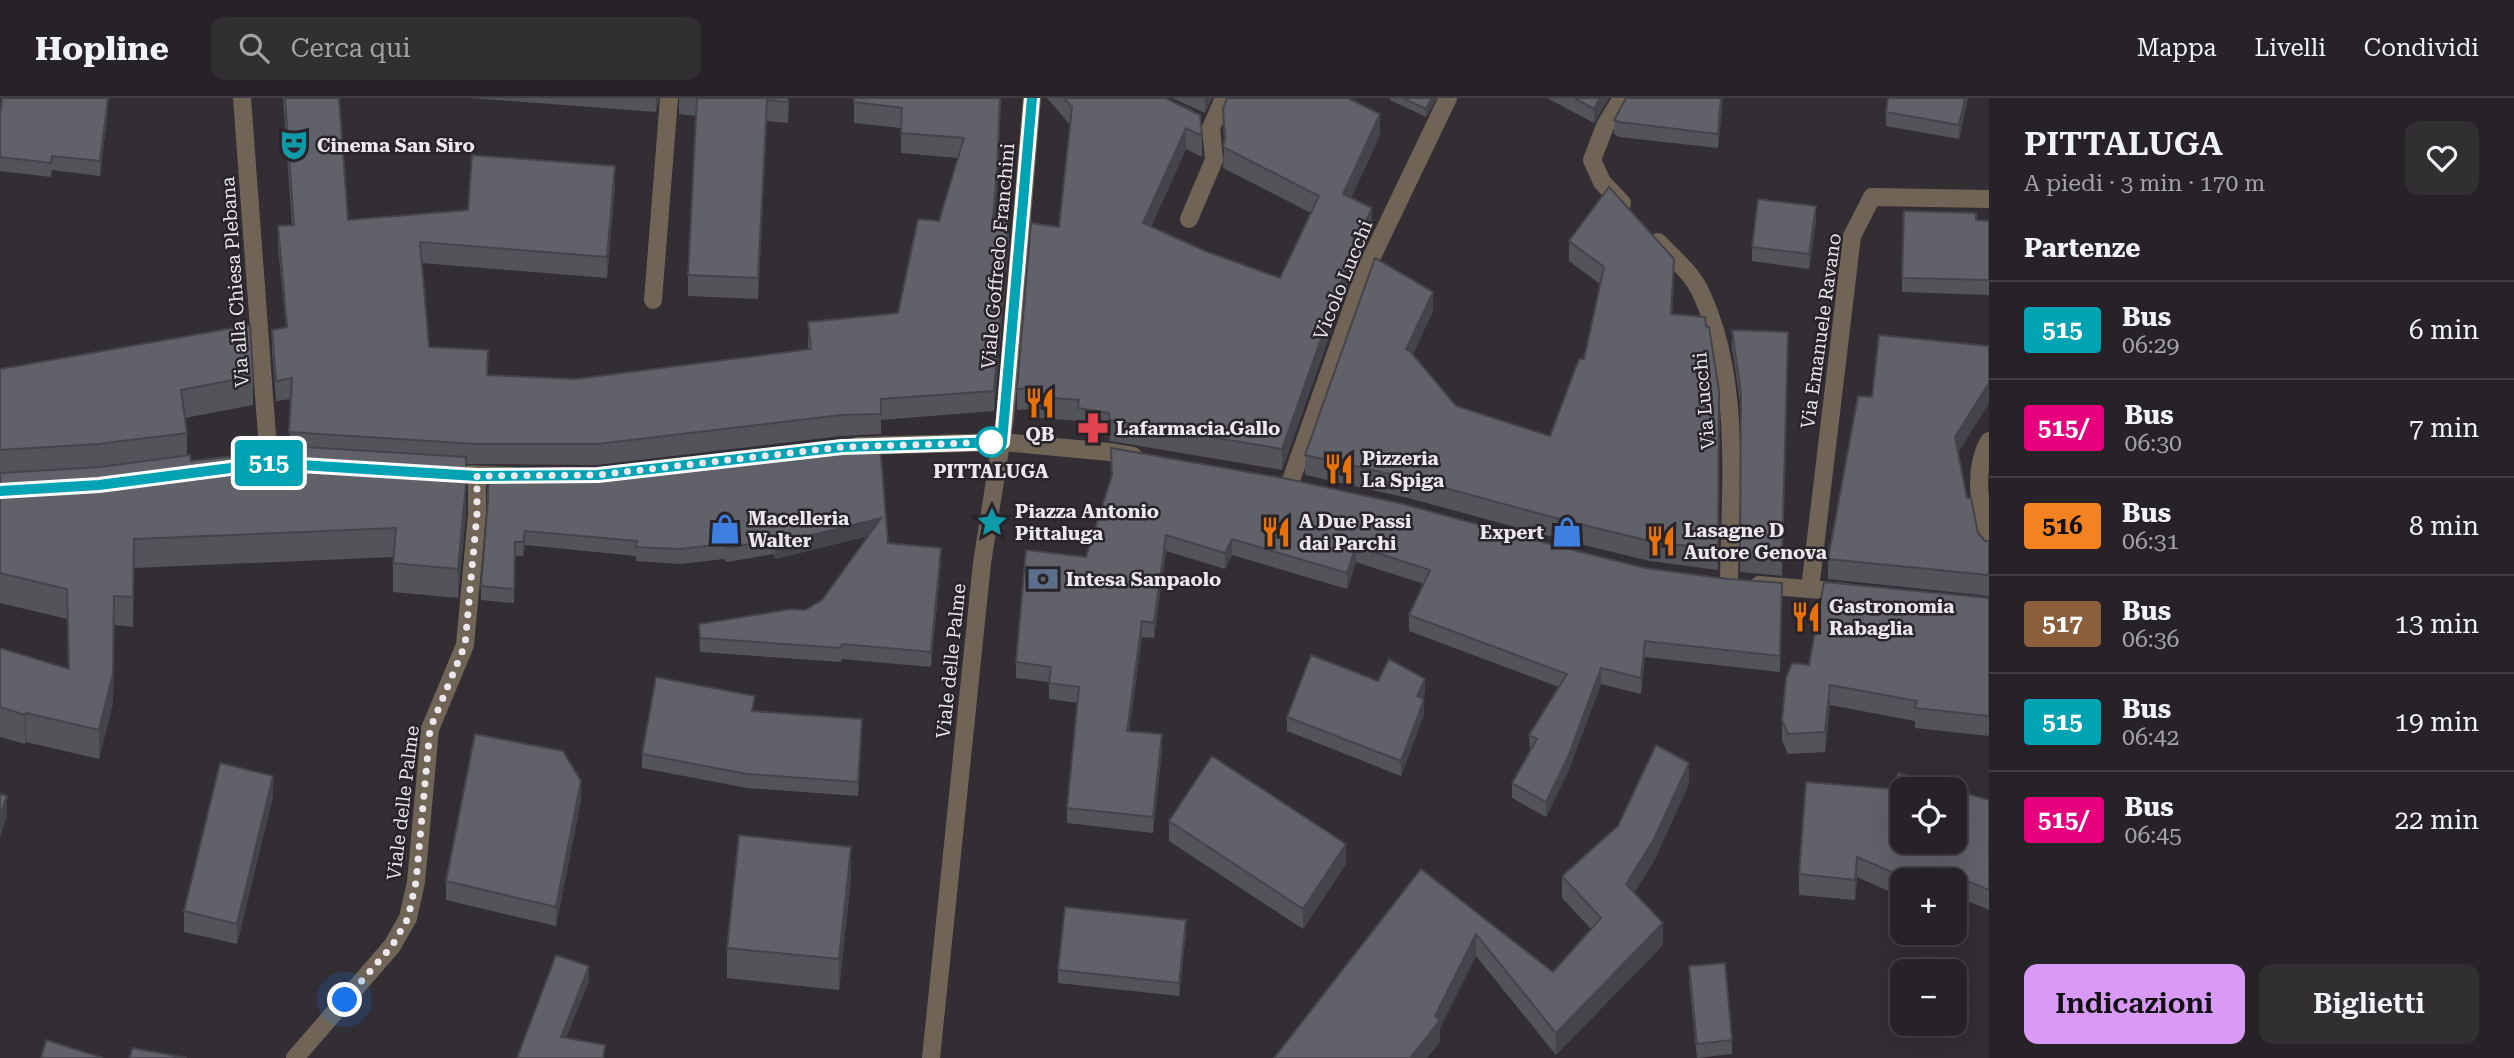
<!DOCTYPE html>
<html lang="it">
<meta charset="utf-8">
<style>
body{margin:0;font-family:"Roboto Serif",serif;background:#322f33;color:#f1f3f6;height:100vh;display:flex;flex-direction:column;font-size:26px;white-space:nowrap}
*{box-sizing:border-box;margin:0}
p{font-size:23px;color:#a4a4a7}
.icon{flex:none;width:38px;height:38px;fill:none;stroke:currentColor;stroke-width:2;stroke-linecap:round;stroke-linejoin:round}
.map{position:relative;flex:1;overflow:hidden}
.sheet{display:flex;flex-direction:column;background:#262227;width:525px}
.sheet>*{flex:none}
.badge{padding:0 14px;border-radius:5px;font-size:24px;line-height:46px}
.controls{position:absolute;left:1890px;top:679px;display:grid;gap:14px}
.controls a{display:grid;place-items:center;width:77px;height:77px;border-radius:14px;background:#262227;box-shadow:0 7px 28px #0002,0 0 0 2px #423f44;font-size:35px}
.you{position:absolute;width:35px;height:35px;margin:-18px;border:5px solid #fff;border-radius:50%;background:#1a73e8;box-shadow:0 0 0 10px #1a73e833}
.map>.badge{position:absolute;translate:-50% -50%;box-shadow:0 0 0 4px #fff}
h2{padding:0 35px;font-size:26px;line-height:63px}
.round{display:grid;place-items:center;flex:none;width:74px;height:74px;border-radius:14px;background:#322f33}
.overview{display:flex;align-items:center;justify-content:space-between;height:119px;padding:0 35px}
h1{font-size:33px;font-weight:600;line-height:52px}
.button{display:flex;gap:14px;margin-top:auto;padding:14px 35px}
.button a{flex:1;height:80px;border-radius:14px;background:#d99af7;color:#111;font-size:28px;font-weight:600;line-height:80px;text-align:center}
.button a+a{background:#322f33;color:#f1f3f6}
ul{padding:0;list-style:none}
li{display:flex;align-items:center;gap:21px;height:98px;padding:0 35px;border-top:2px solid #423f44}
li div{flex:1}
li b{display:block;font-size:26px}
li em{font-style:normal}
li .badge{min-width:77px;font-weight:700;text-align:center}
header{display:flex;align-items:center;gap:42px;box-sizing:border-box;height:98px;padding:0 35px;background:#262227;border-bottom:2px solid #423f44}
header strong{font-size:33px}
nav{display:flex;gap:38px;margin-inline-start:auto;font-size:24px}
.search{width:490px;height:63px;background:#322f33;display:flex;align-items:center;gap:18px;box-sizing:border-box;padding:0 24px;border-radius:14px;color:#a4a4a7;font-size:26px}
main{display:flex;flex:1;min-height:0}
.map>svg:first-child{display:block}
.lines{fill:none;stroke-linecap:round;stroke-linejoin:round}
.minor{stroke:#6f6456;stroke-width:18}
.wall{fill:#53535a}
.shaded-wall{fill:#44444a}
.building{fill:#616169;stroke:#44444a;stroke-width:2}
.line-casing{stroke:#fff;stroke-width:16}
.line{stroke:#00a3b4;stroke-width:10}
.walk{stroke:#ebe8ed;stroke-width:7;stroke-dasharray:0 12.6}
.stop-dot{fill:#fff;stroke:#00a3b4;stroke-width:3.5}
.labels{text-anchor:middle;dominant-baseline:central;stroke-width:5;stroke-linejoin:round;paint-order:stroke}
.poi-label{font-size:19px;font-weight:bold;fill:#ebe8ed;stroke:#28242a;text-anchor:start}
.street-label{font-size:19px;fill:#ebe8ed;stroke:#28242a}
.stop-label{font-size:19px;font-weight:bold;fill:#ebe8ed;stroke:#28242a}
</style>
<header>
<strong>Hopline</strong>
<div class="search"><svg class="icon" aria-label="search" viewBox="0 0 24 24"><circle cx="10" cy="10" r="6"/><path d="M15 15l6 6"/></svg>Cerca qui</div>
<nav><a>Mappa</a><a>Livelli</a><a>Condividi</a></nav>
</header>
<main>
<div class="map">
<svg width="1989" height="960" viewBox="0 0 1989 960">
<rect width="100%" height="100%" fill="#322e34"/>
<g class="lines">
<path class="minor" d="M242,0l27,365
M1622,0l-17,28 -13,34 10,22 20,21
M1211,30l13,-30
M1189,121l25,-59 -3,-32
M1658,144c14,15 33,30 42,49 42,87 30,197 29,292
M653,202l16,-202
M1989,343c-19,33 -6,74 0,110
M857,348l145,-4 107,10 24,4
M442,375l70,3
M1290,385l75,-212 83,-173
M1759,487l87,7
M1810,491l42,-353 20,-39 117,2
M295,960l97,-112 16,-28 8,-36 14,-153 35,-84 12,-131v-38
M931,960l51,-495 23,-145 27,-320"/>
</g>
<path class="wall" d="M108,0v10l-8,68 -48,-6 -1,7 -51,-6v-54z
M283,0h56l9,122 120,-10 147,-24 -8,92 -185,-15 7,84 59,28 87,4 233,-30v-27l90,-9 41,-92 19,-63 -57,-5v-25l-47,-5v-25h147l-4,95 -2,24 14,23 -15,171 -113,9v14l-40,2 -244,29 -131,-1v49l-8,85 -65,-6v-35l-259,11 -1,59 -19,-2 -1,78 -14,56 -73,-17 -1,2 -25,-7v-89l68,21 -1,-50 -67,-16v-234l253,7v29l-68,13 2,15v23l4,5 97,-11 1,-4 2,-47 -15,2 -4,-50v-21l14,-2 -8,-81v-21l14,-1z
M471,0h188l-3,14z
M679,0h110l-1,25 -21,-2 -9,178 -70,-3v-21l8,-159 -17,-2z
M1047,0h118l37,38v21l-16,-8 -35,78 54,24 75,27 31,-65 -88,-45 1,-24 -1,-35 157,26 -29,63 21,31 -18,38 -72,203 -172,-29 -1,-7 -31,-5v-8l-49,-4v-8l-12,1v-21l42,-162 11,-102z
M1172,0h40l-7,15z
M1390,0h47l-11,19 -36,-17z
M1547,0h62l-15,25z
M1723,0l-5,50 -99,-11 -5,-3v-14z
M1968,0l-9,41 -73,-13v-14z
M1976,122l13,1v74l-87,-3v-14z
M1816,123l-7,48 -57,-8v-14z
M1569,143l105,38 -2,35 47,77 -1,179 -68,-9 -83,-20 -159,-43 -103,-23v-20l128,-144 -20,43 43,52 94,30 34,-77 16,-75 -31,-23z
M1732,232l56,18 -6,228 -42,-4 1,-163 -9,-62z
M843,346l45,99 53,19 -10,105 -89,-8 -1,3 -141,-10 -1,-28 106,-14 17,-10 46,-64 -93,23 -1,-5 -47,8 -3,-3 -44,5 -44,-3v-5l-111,-11 -2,11h-8l-1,47 -33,-3v-14l7,-86 111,-27z
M1111,350l450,99 84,21 83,11 54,4 -2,89 -135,-15 -4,37 -40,-10 -33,88 -22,45 -34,-19v-15l18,-32 -1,-16 30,-48 -150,-56v-16l15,-31 -68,-22 -9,27 -115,-34 -7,14 -59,-18 -12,87 -12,-1 -13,94 33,19 -9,83 -86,-10v-15l11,-105 -29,-4v-17l-33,-4v-16l70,-105 26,-80z
M1958,355l9,45 11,35 7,8h4v55l-161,-17v-20z
M1989,500v138l-74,-8v-7l-85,-16 -5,47 -37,2 -6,-14v-20l27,-55z
M1378,583l47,12 -3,5 2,16 -23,62 -114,-45v-14z
M755,613l107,22 -4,63 -111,-8 -105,-20v-14z
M1689,686l-35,77 -20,32 29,52 -107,110 -80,-99 -36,72v14l-13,16h-153l147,-189 132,103 38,-43 -29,-31v-22z
M273,698l-36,148 -53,-12v-21z
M581,702l-25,126 -110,-26v-19z
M1989,702v110l-34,-14v-16h-53v17l-45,-20 -2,23 -56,-5v-21z
M1169,723l177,43 -43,65 -134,-88z
M851,780l-12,112 -112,-12v-30z
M1186,835l-7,63 -121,-13v-13z
M1689,868l43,74v14l-35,4 -8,-77z"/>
<path class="shaded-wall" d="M108,0v10l-8,68v-15z
M656,0h3l-3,14z
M1000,0l-3,95 -4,45v-21z
M1205,0h7l-7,15z
M1432,0h5l-11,19v-8z
M1600,0h9l-15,25v-14z
M1721,0h2l-5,50v-14z
M1965,0h3l-9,41v-14z
M767,2v21l-9,178v-21z
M1380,16v21l-37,80v-21z
M1186,30v21l-43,95v-21z
M615,68v20l-8,92v-21z
M1816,108v15l-7,48v-15z
M1372,110v21l-18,38 -72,203v-21l72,-203z
M1009,122v20l-15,171v-20z
M1674,161v20l-3,54v-19z
M1433,194v19l-27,58v-20z
M1989,285v20l-34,55v-21z
M466,386v29l-8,85v-29z
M881,420v14l-106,27v-15z
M525,433v14l-2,11v-14z
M1166,437v16l-12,87v-15z
M1232,441v16l-7,14v-16z
M1356,448v16l-9,27v-16z
M941,450v14l-10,105v-15z
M1142,523v16l-15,109v-15z
M114,527l-1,78 -14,56v-29z
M1645,543v16l-4,37v-16z
M1601,570v16l-33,88 -22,45v-15z
M1425,581v14l-8,18v-15z
M1830,587v20l-5,47v-20z
M1424,601v15l-23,62v-15z
M26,615v29l-1,2v-29z
M862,621v14l-4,63v-14z
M1162,636v16l-9,83v-16z
M1689,665v21l-35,77 -28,45v-22z
M273,678v20l-36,148v-20z
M581,683v19l-25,126v-19z
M7,698v20l-7,22v-21z
M1346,746v20l-43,65v-20z
M851,749v31l-12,112v-31z
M1857,759v20l-2,23v-20z
M1186,822v13l-7,63v-13z
M1663,825v22l-107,110v-22z
M1476,836v22l-36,72v14l-13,16h-17l25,-42z
M589,868v15l-28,70v-14z"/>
<path class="building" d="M2,0h106l-8,63 -48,-5 -1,7 -51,-6v-40z
M285,0h54l9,122 120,-10 4,-55 143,11 -8,91 -187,-15 9,105 59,3 -1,25 88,4 236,-30 -3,-27 90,-9 20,-94 21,2 25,-83 -63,-5 1,-25 -48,-6v-4h146l-3,74 -4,45 16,3 -15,171 -113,8v15l-40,1 -244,29h-120l-188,-12 3,-54 -16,3 -4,-51 15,-3 -9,-101 16,-1z
M697,0h91v4l-21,-2 -9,178 -70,-3z
M1064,0h101l35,17 2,21 -16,-8 -43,95 62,28 75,27 39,-82 -96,-49 2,-9 -2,-29 4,-11h121l32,16 -37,80 29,14 -18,38 -72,203 -172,-29 -1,-7 -31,-5 1,-8 -50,-4 1,-8 -13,1 14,-166 28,4 13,-120z
M1403,0h29l-6,11z
M1574,0h26l-6,11z
M1626,0h95l-3,36 -99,-12 -5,-2z
M1888,0h77l-6,27 -73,-13z
M1609,89l65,72 -3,55 34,3 1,9 3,1 10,64 -1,159 -68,-9 -83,-20 -159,-43 -103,-23 70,-197 58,34 -27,57 4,2 46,55 94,30 29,-77h5l20,-92 -35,-26z
M1758,101l58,7 -7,48 -57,-7z
M1904,113l72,2v7l13,1v59l-87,-2z
M250,227l3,51 -72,14 6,43 -89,11 -98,6v-81z
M1732,232l56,2 -6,227 -42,-3 1,-163z
M1879,237l110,11v37l-34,54 12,61h4l7,35 7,8h4v34l-161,-16 30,-163 14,1z
M880,345l8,100 53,5 -10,104 -89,-8 -1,4 -141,-10 -1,-14 93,-15 13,1 17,-10 59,-82 -106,26 -1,-4 -47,8 -3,-4 -44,5 -44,-2 1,-6 -112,-10 -2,11h-8l-1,47 -33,-3 7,-86v-27h111l244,-29z
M288,348l178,11v27l-8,85 -65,-6 3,-35 -262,11 -1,58 -19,-1 -1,77 -14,57 -73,-17 -1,2 -25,-8v-59l69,21 -2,-80 -67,-16v-100l100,-6 90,-12 1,6 97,-11z
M1111,350l177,31 115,25 158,43 84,21 83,11 54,4 -2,73 -135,-15 -4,37 -40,-10 -33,89 -22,45 -34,-19 25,-44 -8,-4 38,-61 -158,-59 21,-45 -74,-24 -9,27 -115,-34 -7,14 -59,-18 -12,88 -12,-2 -15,110 35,3 -9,83 -86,-9 12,-121 -30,-4 2,-16 -35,-5 10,-112 60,7 26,-82z
M1824,484l165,16v118l-74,-8 2,-7 -87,-16 -5,47 -37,2 -6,-14 4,-42 6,-15 17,2z
M1311,557l67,26 11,-22 36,20 -8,17 7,3 -23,62 -114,-44z
M656,579l99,19 -3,15 110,8 -4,63 -111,-8 -105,-20z
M475,636l88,17 18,30 -25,126 -110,-26z
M1656,647l33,18 -35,76 -28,45 37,39 -107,110 -80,-99 -41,82 5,4 -30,38h-136l147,-189 132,103 48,-54 -39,-42 56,-50z
M1212,658l134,88 -43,65 -134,-88z
M220,665l53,13 -36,148 -53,-13z
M1898,675l55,16h-51v53h53v-52l34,10v90l-41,-17 -3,7h-34l-54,-23 -2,23 -56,-6 7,-92 87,7z
M0,696l7,2 -7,21z
M739,737l112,12 -12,112 -112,-11z
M1065,809l121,13 -7,63 -121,-13z
M556,857l33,11 -28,71 44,8 -2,13h-86z
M1725,865l7,77 -35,4 -8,-78z
M46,942l57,18h-62z
M133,950l54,10h-58z"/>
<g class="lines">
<g class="line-casing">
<path id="line" d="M0,393l99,-6 170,-22 208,13 121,-1 244,-28 160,-5 30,-344"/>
</g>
<use href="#line" class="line"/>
<path class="walk" d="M345,902l47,-54 16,-28 8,-36 14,-153 35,-84 12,-131v-38l121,-1 244,-28 160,-5h-11"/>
</g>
<defs>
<g id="theatre-bare" transform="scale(2.415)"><path d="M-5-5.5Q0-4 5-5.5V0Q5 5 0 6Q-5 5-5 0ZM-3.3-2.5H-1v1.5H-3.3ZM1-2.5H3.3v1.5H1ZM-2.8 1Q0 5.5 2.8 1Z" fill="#0f9aa8" stroke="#28242a" stroke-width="2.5" paint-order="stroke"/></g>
<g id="restaurant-bare" transform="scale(2.415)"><path d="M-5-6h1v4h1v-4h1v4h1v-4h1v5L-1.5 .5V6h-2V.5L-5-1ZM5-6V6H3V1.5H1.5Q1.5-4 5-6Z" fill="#e8710a" stroke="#28242a" stroke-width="2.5" paint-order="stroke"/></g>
<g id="pharmacy-bare" transform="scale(2.415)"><path d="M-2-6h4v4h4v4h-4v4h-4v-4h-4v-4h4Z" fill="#e0444e" stroke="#28242a" stroke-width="2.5" paint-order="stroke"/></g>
<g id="sight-bare" transform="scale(2.415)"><path d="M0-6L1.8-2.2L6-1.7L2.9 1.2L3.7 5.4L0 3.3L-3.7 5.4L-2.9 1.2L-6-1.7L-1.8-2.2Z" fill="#0f9aa8" stroke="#28242a" stroke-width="2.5" paint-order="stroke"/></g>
<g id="shop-bare" transform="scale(2.415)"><path d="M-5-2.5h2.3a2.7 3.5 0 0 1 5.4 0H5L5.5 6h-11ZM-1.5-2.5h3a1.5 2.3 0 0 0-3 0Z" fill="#3f7fe0" stroke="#28242a" stroke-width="2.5" paint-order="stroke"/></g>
<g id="bank-bare" transform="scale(2.415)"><path d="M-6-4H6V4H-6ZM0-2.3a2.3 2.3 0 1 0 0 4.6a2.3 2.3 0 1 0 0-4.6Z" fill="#5c6f8a" stroke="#28242a" stroke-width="2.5" paint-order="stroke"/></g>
</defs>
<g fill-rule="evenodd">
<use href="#theatre-bare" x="294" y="47"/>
<use href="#restaurant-bare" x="1040" y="305"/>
<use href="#pharmacy-bare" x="1093" y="330"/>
<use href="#restaurant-bare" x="1339" y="371"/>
<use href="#sight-bare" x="992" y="424"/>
<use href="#shop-bare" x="725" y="431"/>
<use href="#restaurant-bare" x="1276" y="434"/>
<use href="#shop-bare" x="1567" y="434"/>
<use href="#restaurant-bare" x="1661" y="443"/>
<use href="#bank-bare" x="1043" y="481"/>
<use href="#restaurant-bare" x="1806" y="519"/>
</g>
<circle class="stop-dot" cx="991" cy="344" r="14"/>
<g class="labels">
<g class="poi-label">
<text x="317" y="47">Cinema San Siro</text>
<text x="1116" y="330">Lafarmacia.Gallo</text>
<text x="1040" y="336" text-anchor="middle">QB</text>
<text x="1362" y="360">Pizzeria<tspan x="1362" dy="22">La Spiga</tspan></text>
<text x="1015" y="413">Piazza Antonio<tspan x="1015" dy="22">Pittaluga</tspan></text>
<text x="748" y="420">Macelleria<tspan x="748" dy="22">Walter</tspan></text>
<text x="1299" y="423">A Due Passi<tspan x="1299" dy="22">dai Parchi</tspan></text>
<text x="1684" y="432">Lasagne D<tspan x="1684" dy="22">Autore Genova</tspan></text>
<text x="1544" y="434" text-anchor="end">Expert</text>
<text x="1066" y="481">Intesa Sanpaolo</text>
<text x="1829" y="508">Gastronomia<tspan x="1829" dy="22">Rabaglia</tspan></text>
</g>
<g class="street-label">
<text transform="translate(998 158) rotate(-85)">Viale Goffredo Franchini</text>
<text transform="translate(1343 182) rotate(-68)">Vicolo Lucchi</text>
<text transform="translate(235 184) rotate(-94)">Via alla Chiesa Plebana</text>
<text transform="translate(1821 233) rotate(-82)">Via Emanuele Ravano</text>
<text transform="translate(1704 303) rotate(-95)">Via Lucchi</text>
<text transform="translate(951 563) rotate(-84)">Viale delle Palme</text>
<text transform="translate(403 705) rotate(-83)">Viale delle Palme</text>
</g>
<g class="stop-label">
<text x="991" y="373">PITTALUGA</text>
</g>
</g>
</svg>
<div class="controls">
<a><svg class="icon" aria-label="locate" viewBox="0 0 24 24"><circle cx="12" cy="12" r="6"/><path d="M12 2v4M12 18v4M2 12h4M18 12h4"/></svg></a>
<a>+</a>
<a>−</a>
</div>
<div class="you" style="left:345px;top:902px"></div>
<b class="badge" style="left:269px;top:365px;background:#00a3b4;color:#fff">515</b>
</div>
<section class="sheet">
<div class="overview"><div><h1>PITTALUGA</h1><p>A piedi · 3 min · 170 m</p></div><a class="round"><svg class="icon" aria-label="heart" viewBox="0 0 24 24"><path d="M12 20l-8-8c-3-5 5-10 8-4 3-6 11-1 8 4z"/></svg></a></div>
<h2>Partenze</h2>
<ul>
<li><span class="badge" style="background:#00a3b4;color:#fff">515</span><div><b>Bus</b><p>06:29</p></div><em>6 min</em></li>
<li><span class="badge" style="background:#e6007e;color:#fff">515/</span><div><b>Bus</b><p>06:30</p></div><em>7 min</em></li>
<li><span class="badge" style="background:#f58220;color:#111">516</span><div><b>Bus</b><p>06:31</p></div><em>8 min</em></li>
<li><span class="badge" style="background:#8b5e3c;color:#fff">517</span><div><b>Bus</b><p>06:36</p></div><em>13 min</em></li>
<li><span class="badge" style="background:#00a3b4;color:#fff">515</span><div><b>Bus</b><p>06:42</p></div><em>19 min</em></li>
<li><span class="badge" style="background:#e6007e;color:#fff">515/</span><div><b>Bus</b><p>06:45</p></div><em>22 min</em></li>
</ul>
<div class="button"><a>Indicazioni</a><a>Biglietti</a></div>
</section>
</main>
